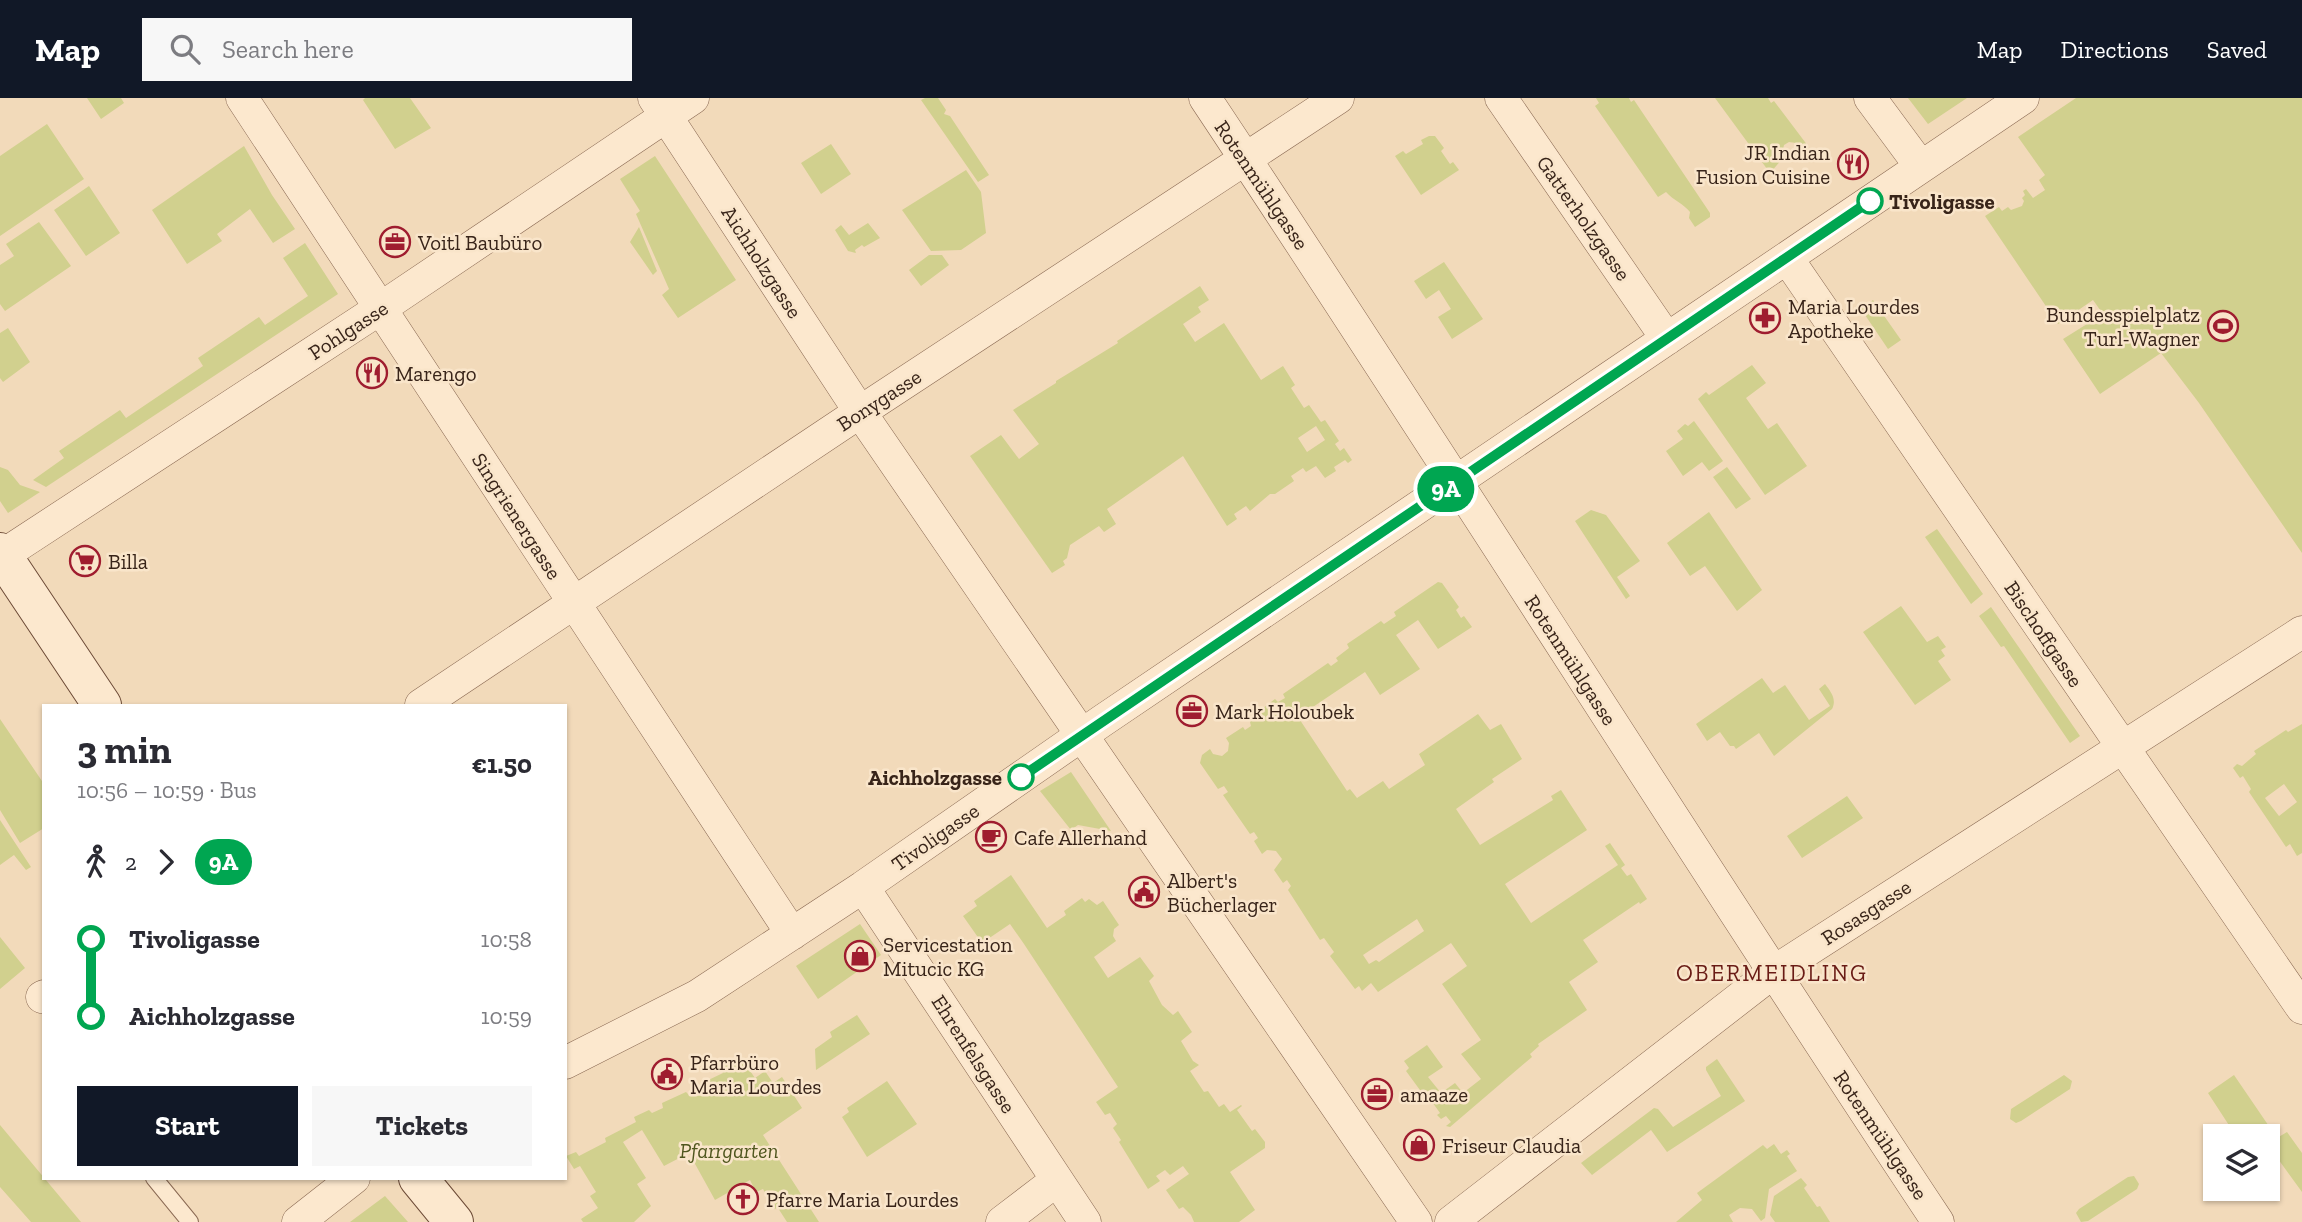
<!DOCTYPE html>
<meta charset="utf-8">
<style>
body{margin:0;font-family:"Zilla Slab",serif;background:#f7f7f7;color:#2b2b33;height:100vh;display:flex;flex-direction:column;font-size:26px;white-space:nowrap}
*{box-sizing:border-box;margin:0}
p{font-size:23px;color:#7c7c81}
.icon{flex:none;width:38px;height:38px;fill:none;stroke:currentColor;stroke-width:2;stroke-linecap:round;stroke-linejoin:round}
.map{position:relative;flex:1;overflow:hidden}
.panel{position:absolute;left:42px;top:606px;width:525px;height:476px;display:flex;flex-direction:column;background:#fff;border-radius:0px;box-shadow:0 2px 5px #0004}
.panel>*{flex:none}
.badge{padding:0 14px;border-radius:23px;font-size:24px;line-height:46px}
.tools{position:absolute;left:2203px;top:1026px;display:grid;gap:14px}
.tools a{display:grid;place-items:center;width:77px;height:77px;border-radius:0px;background:#fff;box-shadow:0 2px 5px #0004;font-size:35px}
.map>.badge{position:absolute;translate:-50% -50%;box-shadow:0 0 0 4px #fff}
.legs{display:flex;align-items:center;gap:10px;height:77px;padding:0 35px;font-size:23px}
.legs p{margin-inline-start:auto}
.head{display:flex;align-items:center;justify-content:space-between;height:119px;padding:0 35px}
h1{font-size:38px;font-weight:800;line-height:52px}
.cta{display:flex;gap:14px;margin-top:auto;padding:14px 35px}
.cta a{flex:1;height:80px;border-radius:0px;background:#111827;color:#fff;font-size:28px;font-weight:800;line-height:80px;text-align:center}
.cta a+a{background:#f7f7f7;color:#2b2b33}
ul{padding:0 35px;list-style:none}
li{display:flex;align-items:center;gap:24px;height:77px;font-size:26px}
li i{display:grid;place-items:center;width:10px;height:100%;margin:0 9px;background:currentColor}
li i::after{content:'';width:18px;height:18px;margin:-9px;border:5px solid;border-radius:50%;background:#fff}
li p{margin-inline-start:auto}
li:first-child i{background:linear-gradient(#0000 50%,currentColor 0)}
li:last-child i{background:linear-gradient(currentColor 50%,#0000 0)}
header{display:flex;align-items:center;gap:42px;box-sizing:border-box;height:98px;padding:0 35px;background:#111827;color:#fff}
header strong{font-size:33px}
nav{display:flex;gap:38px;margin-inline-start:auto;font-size:24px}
.search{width:490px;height:63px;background:#f7f7f7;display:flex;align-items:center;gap:18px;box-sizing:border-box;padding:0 24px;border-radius:0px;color:#7c7c81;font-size:26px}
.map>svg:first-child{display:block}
.green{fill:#d1d08e;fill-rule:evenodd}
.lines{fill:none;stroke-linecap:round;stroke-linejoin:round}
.lane-casing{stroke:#8a6953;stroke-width:18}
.street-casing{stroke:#8a6953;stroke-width:33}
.secondary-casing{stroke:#6c4a36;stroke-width:40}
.lane{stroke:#fce8ce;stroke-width:16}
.street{stroke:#fce8ce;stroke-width:32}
.secondary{stroke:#fce8ce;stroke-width:38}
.line-1-casing{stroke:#fff;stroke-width:16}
.line-1{stroke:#00a651;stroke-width:10}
.stop-1-dot{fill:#fff;stroke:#00a651;stroke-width:3.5}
.labels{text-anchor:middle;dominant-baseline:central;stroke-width:5;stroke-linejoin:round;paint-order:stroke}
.poi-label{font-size:21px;fill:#382419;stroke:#f9e5ca;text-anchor:start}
.street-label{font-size:21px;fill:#382419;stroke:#f9e5ca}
.stop-label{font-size:21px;font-weight:bold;fill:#382419;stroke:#f9e5ca;text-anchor:start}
.park-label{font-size:21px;font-style:italic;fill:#4f561e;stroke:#f9e5ca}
.neighbourhood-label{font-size:23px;letter-spacing:2px;fill:#691b15;stroke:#f9e5ca}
</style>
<header>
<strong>Map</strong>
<div class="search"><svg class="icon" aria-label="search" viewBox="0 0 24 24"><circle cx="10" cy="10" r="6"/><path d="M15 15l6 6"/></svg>Search here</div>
<nav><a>Map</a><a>Directions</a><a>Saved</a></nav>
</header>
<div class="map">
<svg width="2302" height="1124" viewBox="0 0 2302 1124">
<rect width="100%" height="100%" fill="#f2daba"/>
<path class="green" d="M87,0h34l3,5 -23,16z
M365,0h45l21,30 -36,21 -32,-49z
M925,0h13l8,12 -2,4 6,2 39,59 -11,7 -57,-82z
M1596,0h33l2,4 3,-2 76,113v4l-15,10 -6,-9 1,-6c-6,-8 -17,-12 -24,-20l-8,5 -63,-91 4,-3z
M1715,0h53l3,5 3,-2 34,45 -7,5 -5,-8 -7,-1 -5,3 -2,8 2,4 -14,16z
M1908,0h59l-39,26z
M2076,0h226v455l-103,-150 -38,-50 -61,41 -37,-55 40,-25 -10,-14 -35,24 -73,-108 14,-9 3,4 6,-4 3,3 11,-4 2,-5 -2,-3 3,-3 -2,-4 3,-2 7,9 12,-8 -6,-10 6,-5 -27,-38z
M47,26l37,55 -84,57v-80z
M1429,38h6l9,12 -3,3 9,13 3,-2 6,8 -38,25 -26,-39 8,-5 3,3 17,-10 -2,-4z
M831,46l20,30 -30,20 -20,-31z
M244,48l28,49 23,34 -22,14 -23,-34 -33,25 5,7 -35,23 -35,-54z
M655,58l81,124 -58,38 -16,-23 7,-6 -33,-75 4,-3 -20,-32z
M966,72l15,22 5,41 -25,17 -30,1 -29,-41z
M89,88l31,47 -34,23 -32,-46z
M39,124l32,44 -66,45 -5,-7v-39l14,-9 -8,-12z
M868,125l12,15 -16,9 -2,-2 -7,5 1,3 -8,-2 -13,-21 6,-5 8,10z
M639,129l18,44 -4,4 -23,-33z
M305,145l33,51 -292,193 -13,-7 31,-22 -5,-7 61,-41 6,8 77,-52 -5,-8 61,-41 6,8 43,-29 -25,-38z
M929,157h13l7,10 -28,21 -12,-16z
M1444,164l39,57 -31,20 -14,-22 13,-8 -12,-19 -13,9 -12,-18z
M1200,188l9,14 -11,7 3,5 -18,12 12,18 29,-19 37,57 22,-14 12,19 -4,3 13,20 5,-3 12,17 4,-2 14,21 -4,3 5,7 4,-3 8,12 -4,3 -3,-3 -11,7 2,4 -11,7 -9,-12 -10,6 -3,-4 -12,8 3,5 -19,13h-5l-20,17 -4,-5 -12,8 3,5 -10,7 -44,-70 -76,53 9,15 -12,8 -5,-6 -29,19 -3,13 -4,3 2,4 -13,8 -82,-117 31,-21 18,24 20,-15 -26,-34 43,-27v-2l62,-38 -1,-2zM1316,328l9,14 -18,12 -9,-14z
M1873,202l28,40 -13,9 -27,-40z
M8,230l22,34 -27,20 -3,-4v-45z
M1752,267l14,18 -20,15 22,31 9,-6 30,43 -42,29 -67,-96 8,-7 3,3z
M1694,323l29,40 -14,10 -7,-9 -19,14 -17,-25 17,-12 -6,-8 8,-7 3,2z
M0,369l8,3 12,15 20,7 -32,21 -8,-12z
M1727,369l24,32 -15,10 -23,-32z
M1591,412l15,5 34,46 -23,16 13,19 -4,3 -51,-78z
M1709,414l53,78 -25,21 -32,-45 -15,10 -23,-33z
M1937,431l46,65 -12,10 -46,-67z
M1438,484l4,1 17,24 -3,3 5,8 3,-2 8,11 -34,22 -20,-29 -22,15 24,34 -40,26 -15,-23 -67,45 49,74 3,-2 7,9 26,-17 6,8 36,-24 -6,-11 59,-40 12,16 11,-6 21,35 -30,20 2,3 -38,27 24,36 73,-45 -2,-4 10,-6 26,40 -82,54 26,39 87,-58 -13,-19 5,-3 15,22 -4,3 6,8 4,-2 16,25 -7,5 -1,-2 -56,38 15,22 -29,20 18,28 -49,34 1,2 -9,8 2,3 -82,70 -4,-1 5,-4 -5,-6 -5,3 -4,-4 3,-2 -10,-14 -2,2 -22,-30 3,-3 -5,-7 23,-16 16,22 -15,10 13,16 14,-10 8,10 18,-14 -20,-25 20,-14 -39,-56 25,-18 -16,-23 -73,49 -7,-9 -9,8 -3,-5 -4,3 -25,-33 4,-4 -10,-14 -4,2 -32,-50 3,-4 -4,-6 -4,3 -9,-13 8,-11 -6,-8 -9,-1 -5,4 -8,-13 4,-3 -4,-6 -4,2 -27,-39 5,-3 -4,-6 -6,3 -18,-26 2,-8 8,-6 3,5 9,2 6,-5 1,-8 -3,-5 17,-11 2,3 6,-4 -1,-4 13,-10 -1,-3 13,-10 3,3 7,-4 -2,-4 45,-31 3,3 7,-5 -2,-3 13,-10 -2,-4 34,-23 3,3 12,-8 -2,-4zM1417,821l7,12 -45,31 -3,-2 -7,4 -6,-9z
M1901,508l26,36 11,-6 8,11 -5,3 4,6 -7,5 13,19 -36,25 -52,-73z
M1991,509l89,129 -10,7 -66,-97 -3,1 -22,-31z
M1762,580l11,15 12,-8 24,35 21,-14 -11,-17 6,-5c6,8 12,15 7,25l-58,47 -15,-23 -23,16 -2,-3h-4l-10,-14 -13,9 -11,-17z
M0,621l44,65v44l-24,15 -20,-33z
M2302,626v129l-5,3 -7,-12 -4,3 -37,-55 2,-3 -8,-13 -3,2 -7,-10 4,-4 5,2 14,-12 -2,-3 32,-21 2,2zM2284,686l13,18 -18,14 -14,-18z
M1071,674l40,59 -33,-6 -7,5 -31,-39z
M1847,698l16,22 -61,40 -15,-22z
M0,722l31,47 -5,3 -12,-15 -14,10z
M1011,777l36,53 19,-13 -2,-4 18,-13 3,4 4,-3 8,6 6,-4 16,24 -5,4 -1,7 3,5 -22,16 14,21 32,-21 14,19 -5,5 13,24 11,10 5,-4 14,21 -11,9 12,20 6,4 -9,6 14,21 4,-1 11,16 5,-3 6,8 11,-7 1,1 -5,4 15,21 3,-2 10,13v6l-35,24 25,38 -16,12h-45l-3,-7 -8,-8 -4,2 -13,-19 23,-16 -6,-8 -13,9 -5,-5 -9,6 4,5 -12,8 -29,-47 2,-2 -8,-12 4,-4 -7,-11 -5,2 -9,-13 22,-15 -94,-143 -14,-20 -28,19 -19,-27 14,-10 -3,-5z
M860,826l21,31 -63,44 -22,-33z
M0,839l25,31 -25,21z
M857,917l13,19 -54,36 -1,-21 17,-12 -2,-5z
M739,957l16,23 10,-7 8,12 9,-6 20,31 -39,27 56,87h-32l-9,-14 -4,1 -11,-20 -7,3 -6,-12 -35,20 -26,-47 -25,13 -22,-36 -19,12 23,36 -9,6 14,22 -17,16h-51l-2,-3 17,-11 -8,-12 6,-4 -16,-26 -6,3 -8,-13 10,-4 3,4 27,-14 -1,-4 31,-16 -2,-5 15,-7 3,3 11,-5 -1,-5 24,-11 3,3 12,-6 -1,-5 23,-11 -3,-5z
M1717,961l28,42 -78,51 -16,-22 -59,45 -11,-12 73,-55 4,1 15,18 48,-31 -15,-26v-3z
M2064,977l8,6 -2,8 -49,32 -5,2 -6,-4 1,-10z
M2234,977l43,63 10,-6 15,21v39l-34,-47v-9h-32l-28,-43z
M887,983l30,43 -50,33 -25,-40 7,-5 -2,-4z
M0,1027l81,97h-50l-31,-35z
M1774,1046l7,10 6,-4 3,4 -3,2 10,15 -28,18 -4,29 -4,3 -9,-12 -12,-1 -11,7 4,7h-57l26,-22 -5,-7 66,-48 4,4z
M2134,1078l5,8 -2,5 -49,32 -7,1 -5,-9 3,-4 49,-32z
M1801,1080l6,7 -3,3 13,19 3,-1 10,16h-55l-5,-7 4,-19z
M385,1098l23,26h-58z"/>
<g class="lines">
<g class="lane-casing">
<path id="lane" d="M154,1080l36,44"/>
</g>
<g class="street-casing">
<path id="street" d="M242,0l550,836
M654,0l206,314 556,810
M1205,0c248,373 485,751 733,1124
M1501,0l166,241
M1870,0l51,69
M1787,160l515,750
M0,459l381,-249 312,-210
M421,607l439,-293 478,-314
M863,789l222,335
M42,899l2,-1
M565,965l132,-67 166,-109 239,-166 921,-623
M298,1124l56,-44
M1002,1124l55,-42
M1451,1124l321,-249 530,-341"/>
</g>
<g class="secondary-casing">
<path id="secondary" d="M0,454l102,153
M418,1080l36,44"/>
</g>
<use href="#lane" class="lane"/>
<use href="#street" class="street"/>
<use href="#secondary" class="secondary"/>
</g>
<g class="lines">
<g class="line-1-casing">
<path id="line-1" d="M1021,679l849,-576"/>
</g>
<use href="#line-1" class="line-1"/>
</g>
<defs>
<g id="restaurant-ring" transform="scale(1.575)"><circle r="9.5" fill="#f9e5ca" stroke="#9f1d2f" stroke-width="1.5"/><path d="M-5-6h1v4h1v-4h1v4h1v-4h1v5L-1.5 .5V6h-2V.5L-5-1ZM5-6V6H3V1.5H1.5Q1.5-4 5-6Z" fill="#9f1d2f"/></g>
<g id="office-ring" transform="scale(1.575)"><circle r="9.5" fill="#f9e5ca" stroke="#9f1d2f" stroke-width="1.5"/><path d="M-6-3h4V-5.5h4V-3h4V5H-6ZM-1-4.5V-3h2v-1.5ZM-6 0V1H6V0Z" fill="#9f1d2f"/></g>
<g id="pharmacy-ring" transform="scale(1.575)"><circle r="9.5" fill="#f9e5ca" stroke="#9f1d2f" stroke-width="1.5"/><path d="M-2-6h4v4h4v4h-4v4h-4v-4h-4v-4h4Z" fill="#9f1d2f"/></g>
<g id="stadium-ring" transform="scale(1.575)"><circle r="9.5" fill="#f9e5ca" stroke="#9f1d2f" stroke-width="1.5"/><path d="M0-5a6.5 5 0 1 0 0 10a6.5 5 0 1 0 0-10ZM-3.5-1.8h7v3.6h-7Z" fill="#9f1d2f"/></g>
<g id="supermarket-ring" transform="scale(1.575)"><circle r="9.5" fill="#f9e5ca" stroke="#9f1d2f" stroke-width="1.5"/><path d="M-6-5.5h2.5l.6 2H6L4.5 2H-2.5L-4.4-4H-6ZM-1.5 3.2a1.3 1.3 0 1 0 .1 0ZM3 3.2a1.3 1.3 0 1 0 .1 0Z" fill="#9f1d2f"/></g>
<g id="cafe-ring" transform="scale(1.575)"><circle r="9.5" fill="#f9e5ca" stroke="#9f1d2f" stroke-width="1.5"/><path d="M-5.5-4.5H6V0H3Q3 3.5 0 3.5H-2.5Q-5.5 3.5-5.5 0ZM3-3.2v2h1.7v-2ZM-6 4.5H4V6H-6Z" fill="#9f1d2f"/></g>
<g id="civic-ring" transform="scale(1.575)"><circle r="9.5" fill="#f9e5ca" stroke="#9f1d2f" stroke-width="1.5"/><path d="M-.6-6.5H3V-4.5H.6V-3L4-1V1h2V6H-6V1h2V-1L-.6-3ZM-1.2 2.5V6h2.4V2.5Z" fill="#9f1d2f"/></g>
<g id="shop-ring" transform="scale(1.575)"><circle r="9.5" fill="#f9e5ca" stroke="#9f1d2f" stroke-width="1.5"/><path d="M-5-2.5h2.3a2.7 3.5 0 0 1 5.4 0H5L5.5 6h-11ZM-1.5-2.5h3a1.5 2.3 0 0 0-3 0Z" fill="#9f1d2f"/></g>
<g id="church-ring" transform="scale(1.575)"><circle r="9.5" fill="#f9e5ca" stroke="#9f1d2f" stroke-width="1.5"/><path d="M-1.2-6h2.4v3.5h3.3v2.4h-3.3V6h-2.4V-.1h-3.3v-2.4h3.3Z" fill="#9f1d2f"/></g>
</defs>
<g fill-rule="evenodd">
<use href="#restaurant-ring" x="1853" y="66"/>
<use href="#office-ring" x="395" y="144"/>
<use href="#pharmacy-ring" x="1765" y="220"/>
<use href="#stadium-ring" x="2223" y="228"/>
<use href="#restaurant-ring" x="372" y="275"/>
<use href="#supermarket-ring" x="85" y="463"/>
<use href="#office-ring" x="1192" y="613"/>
<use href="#cafe-ring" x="991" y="739"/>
<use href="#civic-ring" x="1144" y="794"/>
<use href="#shop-ring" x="860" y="858"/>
<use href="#civic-ring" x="667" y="976"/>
<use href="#office-ring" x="1377" y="996"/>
<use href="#shop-ring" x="1419" y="1047"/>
<use href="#church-ring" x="743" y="1101"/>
</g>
<g class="stop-1-dot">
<circle cx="1870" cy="103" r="12"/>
<circle cx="1021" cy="679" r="12"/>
</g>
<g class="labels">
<g class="poi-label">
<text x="1830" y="54" text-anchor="end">JR Indian<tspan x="1830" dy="24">Fusion Cuisine</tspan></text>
<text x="418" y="144">Voitl Baubüro</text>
<text x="1788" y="208">Maria Lourdes<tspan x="1788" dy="24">Apotheke</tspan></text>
<text x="2200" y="216" text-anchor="end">Bundesspielplatz<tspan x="2200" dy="24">Turl-Wagner</tspan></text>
<text x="395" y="275">Marengo</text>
<text x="108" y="463">Billa</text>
<text x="1215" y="613">Mark Holoubek</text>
<text x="1014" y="739">Cafe Allerhand</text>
<text x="1167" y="782">Albert's<tspan x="1167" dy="24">Bücherlager</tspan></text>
<text x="883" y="846">Servicestation<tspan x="883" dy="24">Mitucic KG</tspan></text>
<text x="690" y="964">Pfarrbüro<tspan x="690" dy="24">Maria Lourdes</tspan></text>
<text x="1400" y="996">amaaze</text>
<text x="1442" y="1047">Friseur Claudia</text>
<text x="766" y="1101">Pfarre Maria Lourdes</text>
</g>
<g class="street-label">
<text transform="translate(1262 87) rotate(56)">Rotenmühlgasse</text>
<text transform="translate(1584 120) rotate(55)">Gatterholzgasse</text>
<text transform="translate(762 164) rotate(57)">Aichholzgasse</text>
<text transform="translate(348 232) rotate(-33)">Pohlgasse</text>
<text transform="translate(879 302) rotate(-33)">Bonygasse</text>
<text transform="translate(517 418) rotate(57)">Singrienergasse</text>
<text transform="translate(2044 536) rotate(56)">Bischoffgasse</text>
<text transform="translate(1571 562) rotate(57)">Rotenmühlgasse</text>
<text transform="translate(935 739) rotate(-35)">Tivoligasse</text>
<text transform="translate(1866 814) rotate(-33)">Rosasgasse</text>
<text transform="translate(974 956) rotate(57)">Ehrenfelsgasse</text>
<text transform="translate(1881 1037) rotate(56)">Rotenmühlgasse</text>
</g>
<g class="stop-label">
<text x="1889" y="103">Tivoligasse</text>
<text x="1002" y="679" text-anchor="end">Aichholzgasse</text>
</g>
<g class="park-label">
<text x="729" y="1052">Pfarrgarten</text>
</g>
<g class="neighbourhood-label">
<text x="1772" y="875">OBERMEIDLING</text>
</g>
</g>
</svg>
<div class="tools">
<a><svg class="icon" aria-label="layers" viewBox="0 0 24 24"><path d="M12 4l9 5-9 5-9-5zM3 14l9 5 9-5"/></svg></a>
</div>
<b class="badge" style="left:1446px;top:391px;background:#00a651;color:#fff">9A</b>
<section class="panel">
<div class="head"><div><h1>3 min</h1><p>10:56 – 10:59 · Bus</p></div><b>€1.50</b></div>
<div class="legs"><svg class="icon" aria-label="walk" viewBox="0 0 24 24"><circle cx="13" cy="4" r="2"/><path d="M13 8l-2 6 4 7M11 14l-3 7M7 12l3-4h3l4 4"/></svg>2<svg class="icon" aria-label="forward" viewBox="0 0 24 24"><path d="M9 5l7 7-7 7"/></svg><b class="badge" style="background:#00a651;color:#fff">9A</b></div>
<ul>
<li><i style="color:#00a651"></i><b>Tivoligasse</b><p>10:58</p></li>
<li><i style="color:#00a651"></i><b>Aichholzgasse</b><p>10:59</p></li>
</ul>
<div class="cta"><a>Start</a><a>Tickets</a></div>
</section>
</div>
